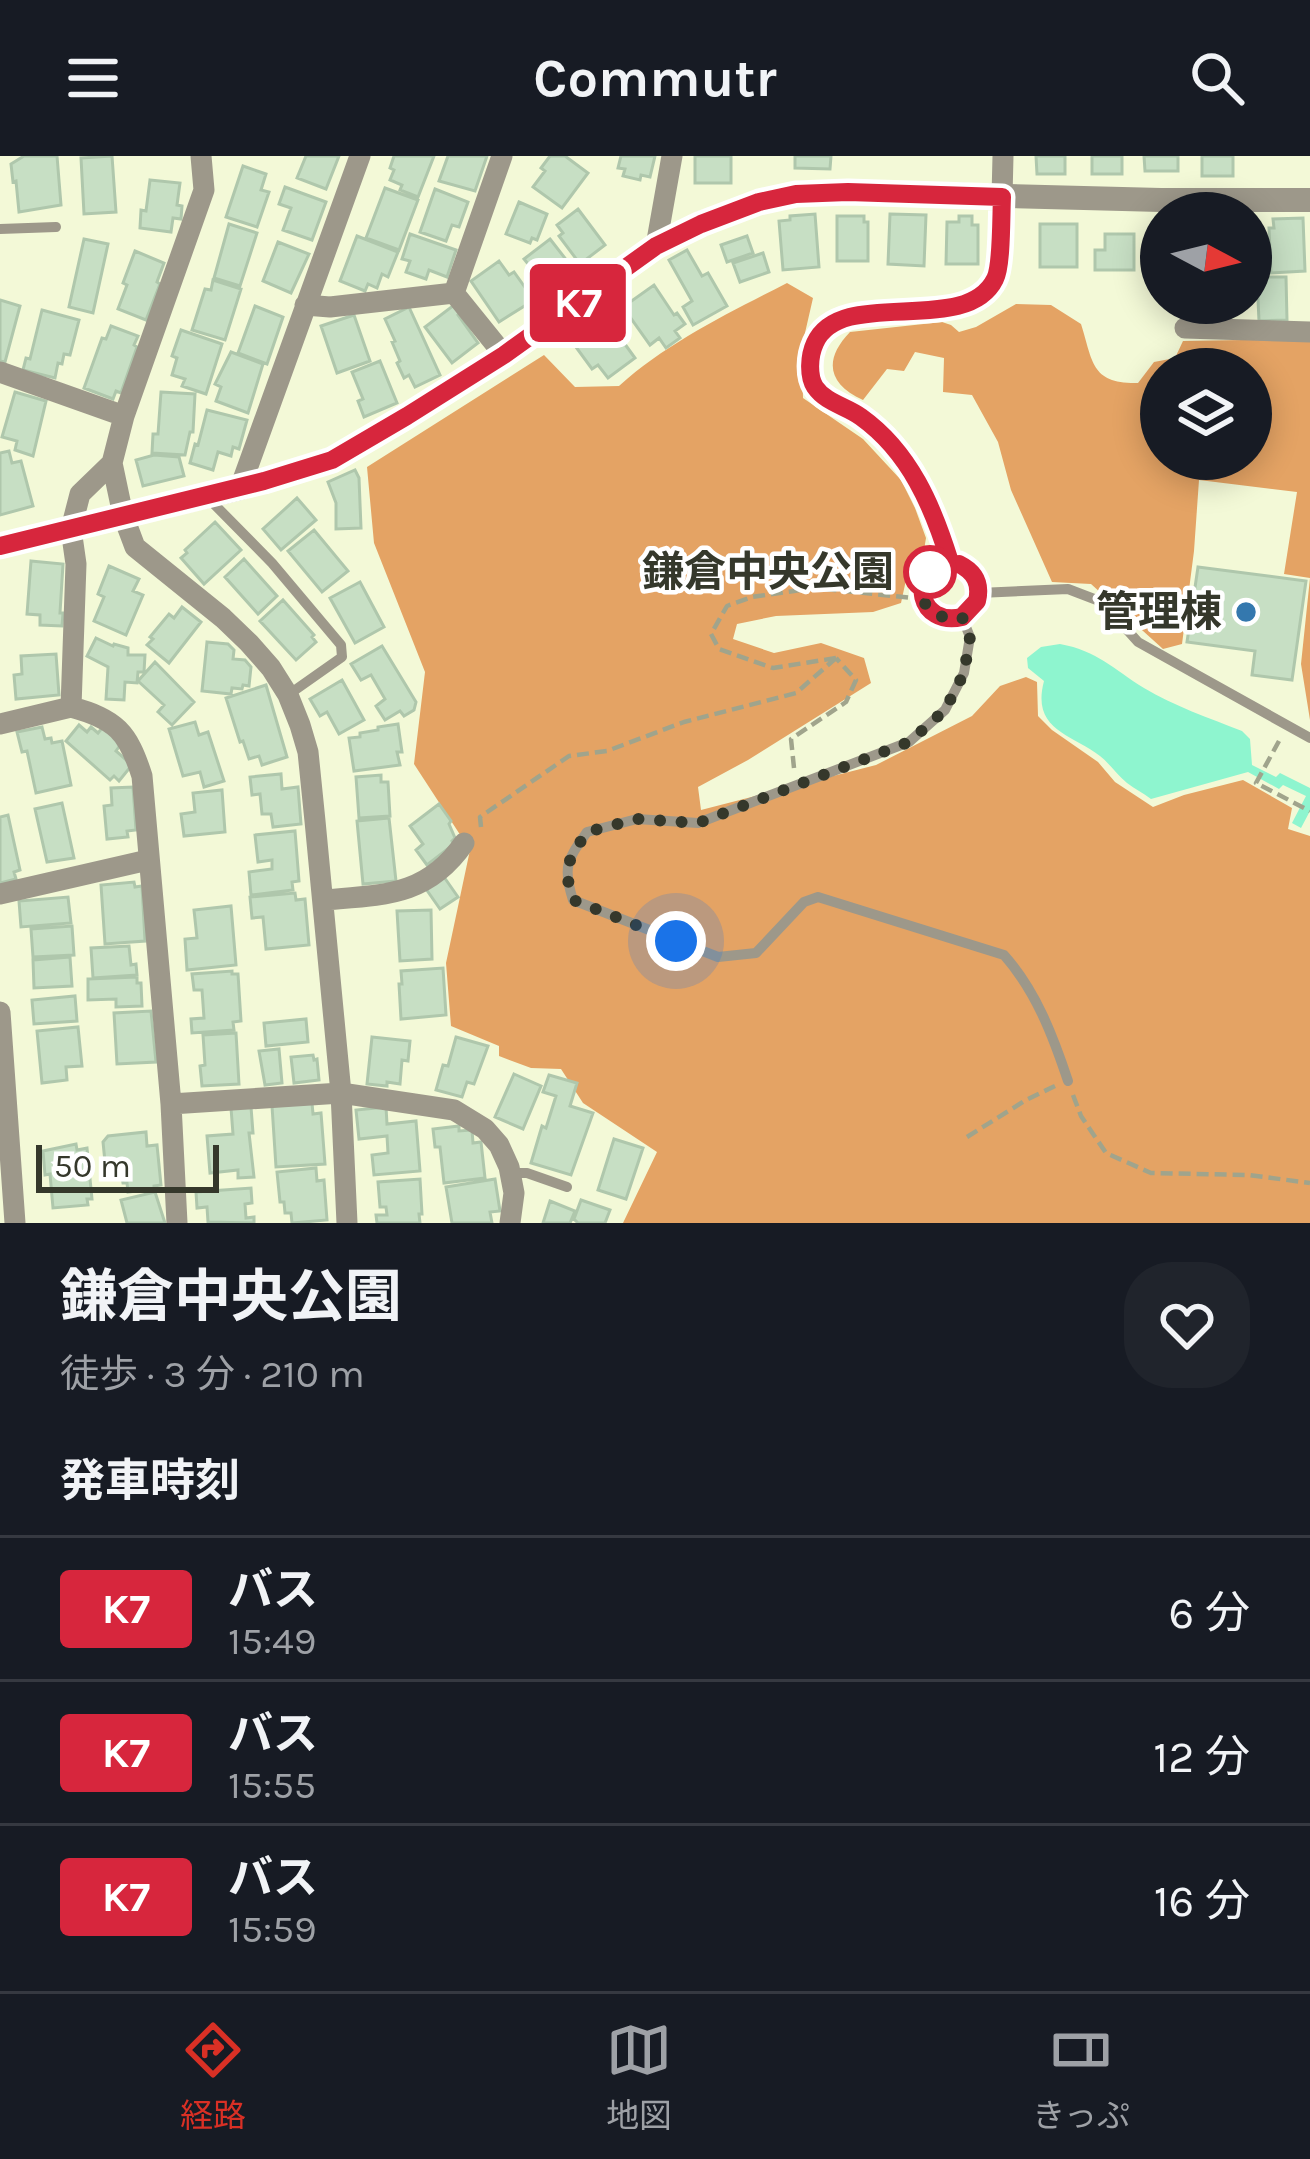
<!DOCTYPE html>
<html lang="ja">
<meta charset="utf-8">
<style>
body{margin:0;font-family:Karla,"Noto Sans JP",sans-serif;background:#20242c;color:#f1f3f6;height:100vh;display:flex;flex-direction:column;font-size:45px;white-space:nowrap}
*{box-sizing:border-box;margin:0}
p{font-size:39px;color:#9ea1a6}
.icon{flex:none;width:66px;height:66px;fill:none;stroke:currentColor;stroke-width:2;stroke-linecap:round;stroke-linejoin:round}
.map{position:relative;height:1067px;overflow:hidden}
.side{display:flex;flex-direction:column;background:#171b24;flex:1}
.side>*{flex:none}
.badge{padding:0 24px;border-radius:9px;font-size:42px;line-height:78px}
.needle{width:78px;rotate:97deg}
.fabs{position:absolute;left:1140px;top:36px;display:grid;gap:24px}
.fabs a{display:grid;place-items:center;width:132px;height:132px;border-radius:50%;background:#171b24;box-shadow:0 6px 30px #0003;font-size:60px}
.scale{position:absolute;left:36px;bottom:30px;width:183px;box-sizing:border-box;padding-left:12px;border:6px solid #35382b;border-top:0;font-size:33px;line-height:42px;white-space:nowrap;color:#35382b;-webkit-text-stroke:9px #fff;paint-order:stroke}
.you{position:absolute;width:60px;height:60px;margin:-30px;border:9px solid #fff;border-radius:50%;background:#1a73e8;box-shadow:0 0 0 18px #1a73e833}
.map>.badge{position:absolute;translate:-50% -50%;box-shadow:0 0 0 6px #fff}
h2{padding:0 60px;font-size:45px;line-height:108px}
.round{display:grid;place-items:center;flex:none;width:126px;height:126px;border-radius:48px;background:#20242c}
.overview{display:flex;align-items:center;justify-content:space-between;height:204px;padding:0 60px}
h1{font-size:57px;font-weight:700;line-height:90px}
ul{padding:0;list-style:none}
li{display:flex;align-items:center;gap:36px;height:144px;padding:0 60px;border-top:3px solid #363941}
li div{flex:1}
li b{display:block;font-size:45px}
li em{font-style:normal}
li .badge{min-width:132px;font-weight:700;text-align:center}
header{display:flex;justify-content:space-between;align-items:center;height:156px;padding:0 60px;background:#171b24;font-size:54px;font-weight:700}
.tabs{display:flex;justify-content:space-around;align-items:center;height:168px;border-top:3px solid #363941;background:#171b24;font-size:33px;color:#9ea1a6}
.tabs a{display:grid;justify-items:center;gap:6px}
.tabs .current{color:#d93025}
.map>svg:first-child{display:block}
.forest{fill:#e4a364;fill-rule:evenodd}
.water{fill:#8ef5cf}
.building{fill:#c7dfc4;stroke:#afc7ac;stroke-width:3}
.lines{fill:none;stroke-linecap:round;stroke-linejoin:round}
.path{stroke:#a0a48c;stroke-width:4.5;stroke-dasharray:12 6;stroke-linecap:butt}
.service{stroke:#9d988a;stroke-width:10}
.minor{stroke:#9d988a;stroke-width:21}
.tertiary{stroke:#9d988a;stroke-width:24}
.line-casing{stroke:#fff;stroke-width:27}
.line{stroke:#d7263d;stroke-width:18}
.walk{stroke:#35382b;stroke-width:12;stroke-dasharray:0 21.6}
.stop-dot{fill:#fff;stroke:#d7263d;stroke-width:6}
.poi-dot{fill:#3478ae;stroke:#fff;stroke-width:4.5}
.labels{text-anchor:middle;dominant-baseline:central;stroke-width:9;stroke-linejoin:round;paint-order:stroke}
.stop-label{font-size:42px;font-weight:bold;fill:#35382b;stroke:#fff;text-anchor:end}
.poi-label{font-size:42px;font-weight:bold;fill:#35382b;stroke:#fff;text-anchor:end}
</style>
<header><svg class="icon" aria-label="menu" viewBox="0 0 24 24"><path d="M4 6h16M4 12h16M4 18h16"/></svg>Commutr<svg class="icon" aria-label="search" viewBox="0 0 24 24"><circle cx="10" cy="10" r="6"/><path d="M15 15l6 6"/></svg></header>
<div class="map">
<svg width="1310" height="1067" viewBox="0 0 1310 1067">
<rect width="100%" height="100%" fill="#f3f9d7"/>
<path class="forest" d="M787,127l26,15 -11,48 1,52 60,41 38,41 14,28 11,30 -3,18 -17,24 -5,23 -28,9 -97,4 -39,8 -4,15 41,14 47,-10 43,15 7,25 -123,77 -50,27 3,23 175,-45 96,-49 28,-30 26,-9 11,5 1,34 14,14 46,32 17,20 38,25 31,-12 59,-15 49,28 -4,21 22,7v387h-687l34,-71 -74,-49 -22,-34 -30,-1 -32,-12v-10l-48,-20 -5,-63 24,-113 -56,-86 11,-92 -51,-129 -7,-76 177,-112 31,32 44,-1c49,-44 110,-73 168,-103z
M1016,148l35,1 30,19c12,38 10,60 57,59l16,-21 21,-4 8,-17 127,-2v381l-9,-56 9,-86 -26,-4 13,-82 -98,-12 -5,71 -12,93 -19,5 -72,-65 -39,-2 -41,-92 -13,-48 -26,-47 -29,-3 1,-34 -29,-6 -11,19 -17,-2 -24,31c-35,-16 -40,-40 -13,-68l92,-10 9,3 8,7 17,-5zM1161,213h90v90h-90z"/>
<path class="water" d="M1060,488c38,7 53,25 84,44 30,18 65,30 98,43l8,8 2,26 24,12 4,-4 30,15v23l-9,17 -9,-5 14,-27 -23,-11 -4,4 -31,-17 -97,27c-8,-6 -16,-10 -24,-16 -10,-8 -17,-19 -27,-27 -29,-22 -69,-26 -56,-75l-16,-13 -1,-10 14,-11z"/>
<path class="building" d="M24,0h33l4,49 -42,7 -3,-31 -3,1 -2,-18z
M112,0l4,56 -32,2 -3,-56z
M306,0h33l-13,33 -29,-11z
M394,0h40l-16,41 -18,-7 2,-5 -12,-5 4,-10 -4,-2z
M448,0h39l-12,35 -36,-10z
M550,0h15l23,17 -26,35 -29,-21 12,-16 -4,-3z
M621,0h34l-5,21 -9,-2 -1,5 -17,-4 2,-7 -7,-1z
M695,0h36v27h-36z
M795,0h36l-1,13 -35,-1z
M1036,0h29v18h-28z
M1092,0h30v18h-30z
M1144,0h34v15h-33z
M1202,0h31v20h-31z
M243,10l23,8 -5,16 8,2 -12,35 -31,-10z
M150,24l30,3 -3,22 5,1 -1,13 -8,-1 -2,14 -31,-4 1,-18 5,1z
M285,31l41,15 -14,38 -29,-10 8,-22 -12,-4z
M385,32l33,12 -19,50 -33,-12z
M435,33l33,13 -9,25 -7,-2 -6,16 -26,-9z
M519,46l28,12 -10,26 -5,-2 -2,5 -24,-9z
M578,53l27,36 -25,19 -21,-28 4,-3 -6,-8z
M815,58l4,53 -36,3 -4,-49 11,-1v-4z
M890,58l36,1 -2,51 -36,-2z
M837,60h27v6h4v39h-31z
M959,60h13v9h6v39h-32l1,-42h12z
M1303,62l2,53 -34,2 -2,-45h5l-1,-9z
M229,68l28,9 -17,53 -26,-8z
M1040,68h37v43h-37z
M410,78l46,16 -9,27 -18,-7 -3,9 -20,-7 4,-11 -8,-2z
M1105,78h29v36h-39v-20h10z
M357,80l41,16 -10,25 -6,-3 -5,14 -9,-4 -3,7 -25,-10z
M747,80l6,17 -26,9 -6,-17z
M84,83l24,5 -15,69 -24,-6z
M550,83l25,32 -24,19 -7,-8 -4,3 -6,-7 3,-3 -13,-16z
M278,86l31,12 -18,39 -28,-12z
M687,94l15,26 6,-3 19,33 -34,19 -10,-18 9,-6 -23,-41z
M135,95l29,12 -7,19 3,2 -14,36 -28,-11 9,-24 -4,-2z
M763,97l6,19 -29,10 -7,-19z
M499,105l10,14 5,-3 20,28 -35,22 -28,-41z
M1257,121h29l1,43 -28,1z
M213,124l28,9 -16,51 -33,-10 13,-41 6,1z
M654,129l20,30 3,-2 8,11 -10,7 5,7 -14,10 -7,-10 -9,7 -27,-38z
M0,144l20,6 -15,56 -5,-1z
M454,149l6,8 -2,2 20,28 -26,20 -27,-36z
M255,150l28,11 -16,47 -29,-11z
M409,151l31,68 -25,12 -6,-12 -5,3 -7,-15 3,-2 -8,-19 3,-1 -10,-22z
M42,154l37,10 -9,35 -6,-1 -2,10 -4,-1 -3,15 -32,-8 3,-12 4,1z
M354,159l16,46 -33,12 -16,-47z
M606,162l29,40 -27,20 -10,-13 -6,4 -19,-26z
M111,170l27,10 -4,9 3,2 -16,46 -5,-2 -3,8 -29,-11 18,-50 4,1z
M181,174l41,14 -16,50 -24,-8 3,-7 -13,-4 5,-17 -5,-2z
M231,196l32,12 -15,49 -32,-12 5,-14 -6,-3z
M380,205l17,42 -33,14 -6,-16 5,-2 -11,-27z
M15,236l31,9 -13,55 -18,-6 2,-9 -15,-4z
M161,236l34,2 -2,38h-3l-5,23 -33,-2 1,-19h5z
M207,254l40,10 -8,29 -6,-2 -2,9 -13,-4 -5,18 -23,-7 5,-19 3,1z
M9,295l3,12 9,-2 12,45 -33,9v-62z
M154,299l25,2 5,19 -41,10 -7,-26z
M355,314l4,8 2,50 -25,1v-26l-8,-21z
M297,342l19,22 -35,30 -18,-21z
M215,366l26,28 -37,34 -23,-26 6,-5 -2,-3z
M314,374l34,41 -26,21 -34,-41z
M244,403l33,37 -19,18 -33,-37z
M31,405l32,3 -3,49h3l-1,13 -22,-1v-10l-13,-1z
M109,410l30,13 -6,12 10,4 -17,40 -32,-14 10,-24 -6,-3z
M1198,411l108,14 -14,99 -40,-5 3,-24 -68,-9z
M360,426l24,45 -29,16 -25,-45z
M283,444l31,35 -2,2 4,5 -20,18 -36,-39z
M182,451l19,15 -32,41 -22,-18 6,-6 -3,-2 19,-23 5,4z
M96,482l17,8 1,-2 14,4v7h17l-1,17h-6l-1,11 -12,-1 -1,18 -18,-1 2,-32 -21,-11z
M207,486l21,2 6,6 -1,9 12,1 6,7 -2,19 -6,-1 -1,4 -10,-1 -1,6 -29,-3z
M382,490l34,56 -2,8 -10,6 -4,-5 -15,9 -9,-14 9,-7 -14,-24 -10,5 -10,-16z
M56,498l3,41 -43,4 -2,-24 8,-1 -1,-18z
M155,506l39,40 -22,23 -14,-13 6,-7 -26,-24z
M342,524l22,40 -25,14 -12,-22 -7,4 -10,-17z
M266,529l21,72 -25,8 -3,-9 -10,3 -6,-18 -3,1 -14,-44z
M195,566l4,13 9,-3 16,49 -20,6 -4,-15 -17,4 -14,-47z
M398,568l4,28h-5l3,13 -46,6 -5,-33 11,-1v-4l18,-3v-3z
M79,569l8,7 4,-5 7,6 5,-6 18,17 -5,7 16,14 -13,16 -5,-5 -4,4 -44,-39z
M42,571l3,12 6,-1 1,5 10,-2 9,44 -35,8 -9,-42 -5,1 -5,-20z
M281,618l1,15 16,-2 3,37 -28,3 -2,-13h-9l-2,-20 -8,1 -2,-18z
M381,619v7h7l2,34 -31,2 -3,-41z
M133,631l3,43 -9,1 1,6 -21,2 -3,-33 8,-1 -1,-17z
M222,634l3,42 -41,4 -3,-22 14,-2 -2,-19z
M62,647l12,55 -27,4 -12,-53z
M439,648l12,17 -2,3 6,14 -3,3 2,3 -27,21 -11,-15 7,-6 -13,-18z
M8,659l12,55 -6,2 2,7 -16,4v-66z
M389,662l7,63 -33,3 -6,-63z
M295,675l4,50 -7,1 1,8 -42,5 -2,-23 23,-3v-9l-14,2 -3,-27z
M444,721l14,20 -18,12 -14,-20z
M134,726l1,5 7,-1 3,55 -40,3 -4,-59z
M295,737l1,7 9,-1 4,46 -43,4 -3,-32 -11,1 -2,-21z
M68,741l3,26 -50,4 -2,-26z
M231,750l5,59 -49,5 -2,-31 12,-1 -3,-28z
M431,754l1,49 -32,2 -3,-50z
M72,770l2,29 -41,2 -2,-28z
M129,790l2,19 5,-1 1,11 -44,3 -2,-30z
M70,801l2,29 -38,2 -1,-28z
M443,812l3,47 -45,4 -2,-35h3l-1,-13z
M232,815v3h6l3,47 -8,1 1,8 -42,3 -1,-14 13,-1 -2,-28h-8l-2,-16z
M137,821v6h4l1,23 -26,1v-8l-28,1v-21z
M75,840l2,25 -43,3 -2,-24z
M151,855l5,51 -39,2 -3,-51z
M306,863l2,23 -42,4 -2,-23z
M78,871l4,39 -16,1 1,13 -25,3 -5,-52z
M236,877l3,51 -37,2 -2,-20 5,-1 -2,-30z
M372,881l38,4 -2,20 -6,-1 -2,24 -13,-2v4l-20,-2z
M456,881l32,9 -14,38 -7,-2 -5,15 -26,-7 7,-25 5,1z
M279,893l3,34 -17,2 -6,-34z
M313,899l1,5 3,-1 2,21 -25,3 -3,-26z
M514,918l27,12 -18,43 -28,-12z
M549,919l28,8 -7,23 23,7 -22,62 -40,-12 11,-37 4,2 10,-32 -13,-4z
M312,947l1,11 8,-1 4,51 -49,3 -4,-61z
M251,951l2,26h-4l5,44 -16,1v-8l-28,3 -3,-37 26,-2 -2,-26z
M386,951l1,17 29,-3 4,50 -46,4 -2,-20 16,-2 -1,-17 -28,3 -3,-29z
M459,970v5l13,-1 1,13 8,-1 4,36 -41,5 -4,-36h-5l-2,-18z
M146,976l1,14 10,-1 4,40 -7,1v3l-26,3 -1,-9h-4l-2,-13 -15,2 -3,-30 5,-6z
M614,983l29,9 -17,51 -28,-9z
M76,988l1,6 10,-2 5,51h-5l1,6 -35,3 -3,-34 -5,1 -2,-24z
M316,1012l1,13 7,-1 3,40 -35,3 -1,-10h-6l-1,-11h-4l-3,-30z
M420,1023l2,35h-3l1,9h-43l-1,-8h11l-1,-8h-6l-2,-25z
M495,1023l5,32 -10,1 2,11h-40l-6,-36z
M251,1032l1,15 -7,1 1,14 8,-1v6l-46,-1 -1,-15 -10,1 -1,-16z
M155,1036l10,31h-38l-6,-23z
M581,1044l29,10 -5,13h-27l-4,-4z
M550,1045l25,10 -5,12h-27z"/>
<g class="lines">
<path class="path" d="M836,502l-63,10 -54,-19 -8,-15 16,-28 25,-9 63,-9 108,11
M1279,585l-23,42 54,28
M794,612l-3,-29 55,-37 10,-22 -20,-22
M481,671l-1,-10 89,-61 38,-5 77,-29 112,-29 40,-35
M1073,939l8,21 25,37 45,20 98,2 61,8
M967,981l59,-37 29,-14"/>
<path class="service" d="M0,73l56,-2
M209,343l63,64 69,82 1,12 -54,38
M950,406c-17,-55 -40,-110 -89,-145 -15,-11 -35,-14 -46,-30 -7,-10 -6,-31 0,-44 26,-58 152,-5 181,-64 6,-13 5,-64 6,-82
M922 435a28 28 0 1 1 56 0a28 28 0 1 1-56 0Z
M979,437l89,-4 34,13 36,40 172,96
M962,461l8,20 -6,36 -19,37 -36,32 -211,81 -61,-4 -50,13c-19,27 -25,34 -14,68l145,57 38,-4 48,-51 14,-5 186,58c32,36 49,81 64,126
M510,1017h17l40,14"/>
<path class="minor" d="M201,0l3,34 -80,226 -12,47 11,52 12,32 88,71 26,25 22,25 17,27 12,30 8,27 7,69 26,272 6,130
M1002,41l1,-41
M656,90l16,-90
M454,137l48,-137
M305,149l25,2 124,-14 50,62
M1185,172l125,4
M0,216l124,44
M112,307l-32,31 -9,35 5,35 -5,143c45,12 57,25 71,69l29,328 6,119
M240,332l120,-332
M0,568l71,-17
M0,738l148,-34
M323,744c59,-5 104,-3 141,-57
M0,856l15,211
M171,948l170,-11 113,17 31,19 14,16 10,22 5,26 -4,30"/>
<path class="tertiary" d="M0,390l240,-58 92,-29 75,-43 97,-61 152,-109 45,-23 58,-20 37,-10 52,-1 313,8h149"/>
</g>
<g class="lines">
<g class="line-casing">
<path id="line" d="M0,390l264,-65 68,-21 75,-44 97,-61 152,-109 45,-22 58,-22 37,-8 52,-2 154,5c-1,18 0,69 -7,82 -29,59 -154,6 -180,64 -6,13 -7,33 0,44 11,16 31,19 46,30 49,35 72,90 89,145 -44,11 -31,65 12,55l15,-16c4,-17 -2,-29 -18,-37"/>
</g>
<use href="#line" class="line"/>
<path class="walk" d="M676,785l-103,-41c-11,-34 -4,-41 14,-68l50,-13 61,4 211,-81 36,-32 19,-37 6,-36 -8,-20c-31,6 -51,-18 -32,-45"/>
</g>
<circle class="stop-dot" cx="930" cy="416" r="24"/>
<circle class="poi-dot" cx="1246" cy="456" r="12"/>
<g class="labels">
<g class="stop-label">
<text x="894" y="416">鎌倉中央公園</text>
</g>
<g class="poi-label">
<text x="1222" y="456">管理棟</text>
</g>
</g>
</svg>
<div class="fabs">
<a><svg class="needle" viewBox="-14 -14 28 28"><path d="M0-13l5 13h-10z" fill="#e53935"/><path d="M0 13l5-13h-10z" fill="#9ea1a6"/></svg></a>
<a><svg class="icon" aria-label="layers" viewBox="0 0 24 24"><path d="M12 4l9 5-9 5-9-5zM3 14l9 5 9-5"/></svg></a>
</div>
<div class="scale">50 m</div>
<div class="you" style="left:676px;top:785px"></div>
<b class="badge" style="left:578px;top:147px;background:#d7263d;color:#fff">K7</b>
</div>
<section class="side">
<div class="overview"><div><h1>鎌倉中央公園</h1><p>徒歩 · 3 分 · 210 m</p></div><a class="round"><svg class="icon" aria-label="heart" viewBox="0 0 24 24"><path d="M12 20l-8-8c-3-5 5-10 8-4 3-6 11-1 8 4z"/></svg></a></div>
<h2>発車時刻</h2>
<ul>
<li><span class="badge" style="background:#d7263d;color:#fff">K7</span><div><b>バス</b><p>15:49</p></div><em>6 分</em></li>
<li><span class="badge" style="background:#d7263d;color:#fff">K7</span><div><b>バス</b><p>15:55</p></div><em>12 分</em></li>
<li><span class="badge" style="background:#d7263d;color:#fff">K7</span><div><b>バス</b><p>15:59</p></div><em>16 分</em></li>
</ul>
</section>
<nav class="tabs">
<a class="current"><svg class="icon" aria-label="directions" viewBox="0 0 24 24"><path d="M12 3l9 9-9 9-9-9zM9 14v-3h6M13 9l2 2-2 2"/></svg>経路</a>
<a><svg class="icon" aria-label="map" viewBox="0 0 24 24"><path d="M3 6l6-2 6 2 6-2v14l-6 2-6-2-6 2zM9 4v14M15 6v14"/></svg>地図</a>
<a><svg class="icon" aria-label="tickets" viewBox="0 0 24 24"><path d="M3 7h18v10H3zM15 7v10"/></svg>きっぷ</a>
</nav>
